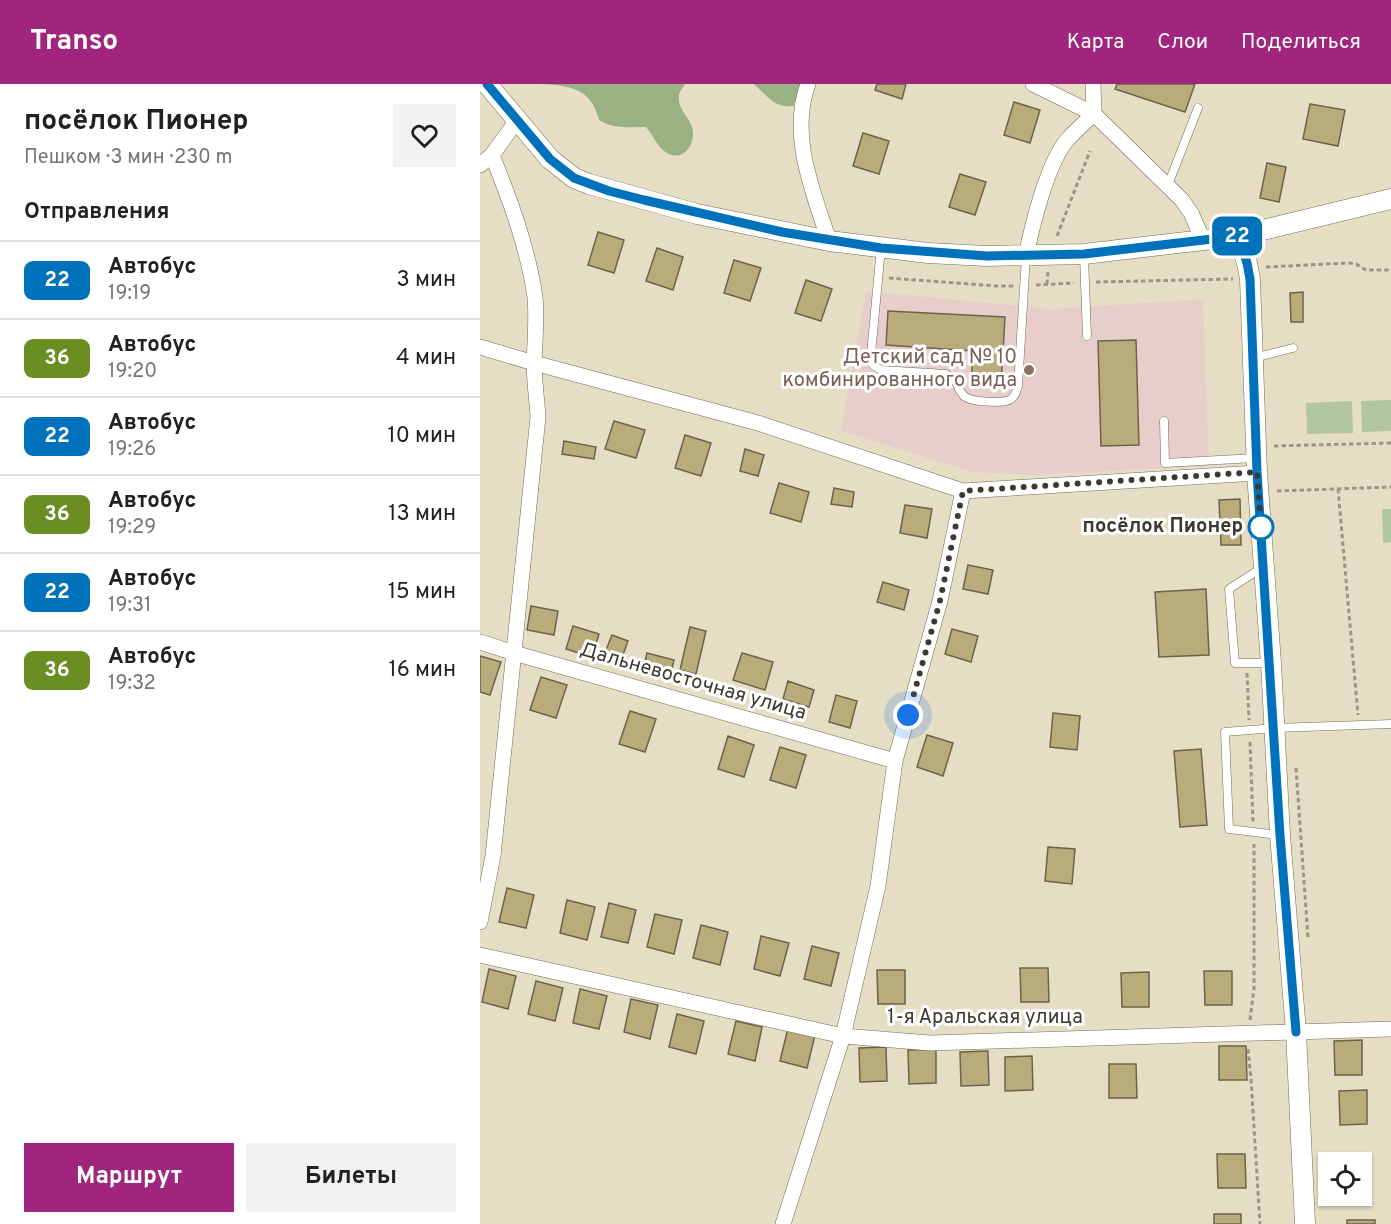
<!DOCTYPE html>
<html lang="ru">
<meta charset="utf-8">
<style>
body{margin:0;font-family:Overpass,sans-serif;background:#f2f2f2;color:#202124;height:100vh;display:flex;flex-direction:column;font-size:22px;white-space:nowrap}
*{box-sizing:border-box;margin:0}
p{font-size:20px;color:#757577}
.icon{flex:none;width:33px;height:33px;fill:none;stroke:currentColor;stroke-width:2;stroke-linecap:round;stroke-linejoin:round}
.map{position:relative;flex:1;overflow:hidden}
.details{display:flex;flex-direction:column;background:#fff;width:480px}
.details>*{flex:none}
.badge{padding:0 12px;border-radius:9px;font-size:21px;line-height:39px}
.buttons{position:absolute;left:838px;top:1068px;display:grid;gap:12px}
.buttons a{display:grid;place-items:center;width:54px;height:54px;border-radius:0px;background:#fff;box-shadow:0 2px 4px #0004;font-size:30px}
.you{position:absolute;width:30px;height:30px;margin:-15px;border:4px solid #fff;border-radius:50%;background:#1a73e8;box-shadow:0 0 0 9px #1a73e833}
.map>.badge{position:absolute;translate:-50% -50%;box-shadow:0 0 0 3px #fff}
h2{padding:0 24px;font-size:22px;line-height:54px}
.round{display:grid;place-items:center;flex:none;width:63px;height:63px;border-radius:0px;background:#f2f2f2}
.overview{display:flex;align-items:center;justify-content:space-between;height:102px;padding:0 24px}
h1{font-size:28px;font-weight:700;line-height:45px}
.cta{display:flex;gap:12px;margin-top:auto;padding:12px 24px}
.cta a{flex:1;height:69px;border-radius:0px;background:#a0267d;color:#fff;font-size:24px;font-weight:700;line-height:69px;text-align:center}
.cta a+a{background:#f2f2f2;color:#202124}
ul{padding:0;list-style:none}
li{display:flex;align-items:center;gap:18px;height:78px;padding:0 24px;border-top:2px solid #e0e0e0}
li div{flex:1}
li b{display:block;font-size:22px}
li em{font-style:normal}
li .badge{min-width:66px;font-weight:700;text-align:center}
header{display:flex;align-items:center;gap:36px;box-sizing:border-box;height:84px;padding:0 30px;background:#a0267d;color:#fff}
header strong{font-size:28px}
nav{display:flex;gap:33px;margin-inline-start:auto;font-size:21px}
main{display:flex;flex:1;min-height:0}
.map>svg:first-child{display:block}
.education{fill:#e8ceca}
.green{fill:#b2c6a1}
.forest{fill:#9ab184}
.building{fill:#baab7a;stroke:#6b644d;stroke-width:1.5}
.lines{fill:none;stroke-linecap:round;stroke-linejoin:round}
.service-casing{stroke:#726b54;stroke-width:9}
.minor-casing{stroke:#726b54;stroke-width:16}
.tertiary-casing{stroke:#726b54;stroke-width:21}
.path{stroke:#9b9683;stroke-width:3;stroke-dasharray:4.5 3;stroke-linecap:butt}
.service{stroke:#fff;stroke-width:8}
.minor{stroke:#fff;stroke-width:15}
.tertiary{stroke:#fff;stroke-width:20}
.line-casing{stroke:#fff;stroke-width:14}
.line{stroke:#0072bc;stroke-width:9}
.walk{stroke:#3c392f;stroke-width:6;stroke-dasharray:0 10.8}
.education-dot{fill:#8d6e63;stroke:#fff;stroke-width:2}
.stop-dot{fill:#fff;stroke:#0072bc;stroke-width:3}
.labels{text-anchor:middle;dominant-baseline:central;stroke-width:6;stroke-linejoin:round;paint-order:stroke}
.education-label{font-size:20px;fill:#785e54;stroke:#fff;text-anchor:end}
.stop-label{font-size:20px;font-weight:bold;fill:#3c392f;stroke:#fff;text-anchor:end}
.street-label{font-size:20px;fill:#3c392f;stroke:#fff}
</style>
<header>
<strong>Transo</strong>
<nav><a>Карта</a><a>Слои</a><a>Поделиться</a></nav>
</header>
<main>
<section class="details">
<div class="overview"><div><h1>посёлок Пионер</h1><p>Пешком · 3 мин · 230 m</p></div><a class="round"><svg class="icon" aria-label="heart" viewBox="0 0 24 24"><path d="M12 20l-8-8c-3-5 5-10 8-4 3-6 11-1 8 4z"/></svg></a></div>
<h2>Отправления</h2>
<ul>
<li><span class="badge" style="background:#0072bc;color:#fff">22</span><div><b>Автобус</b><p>19:19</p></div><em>3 мин</em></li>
<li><span class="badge" style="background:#6b8e23;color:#fff">36</span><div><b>Автобус</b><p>19:20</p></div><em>4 мин</em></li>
<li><span class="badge" style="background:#0072bc;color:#fff">22</span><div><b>Автобус</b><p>19:26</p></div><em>10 мин</em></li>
<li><span class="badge" style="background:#6b8e23;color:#fff">36</span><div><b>Автобус</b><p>19:29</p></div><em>13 мин</em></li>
<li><span class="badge" style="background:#0072bc;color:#fff">22</span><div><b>Автобус</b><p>19:31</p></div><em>15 мин</em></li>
<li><span class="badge" style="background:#6b8e23;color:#fff">36</span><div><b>Автобус</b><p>19:32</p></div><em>16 мин</em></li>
</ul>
<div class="cta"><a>Маршрут</a><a>Билеты</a></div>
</section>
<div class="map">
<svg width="911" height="1140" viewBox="0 0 911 1140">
<rect width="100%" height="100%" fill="#e6dec4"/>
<path class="education" d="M386,207l184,18 153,-10 6,167 -176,9 -61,-3 -131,-41z"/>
<path class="green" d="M911,316v31l-29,1 -1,-31z
M872,317l1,32 -46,1 -1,-31z
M902,425h9v33l-8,1z"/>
<path class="forest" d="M61,0h144c-4,6 -7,9 -6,17 1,9 10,17 13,26 5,15 -8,36 -25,26 -9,-5 -14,-18 -21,-26 -16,0 -33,2 -47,-7 -8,-32 -28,-34 -58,-36z
M274,0h48l-9,22c-18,3 -27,-11 -39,-22z"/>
<path class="building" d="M397,0h29l-4,15 -27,-9z
M637,0h78l-10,28 -70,-23z
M534,18l26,8 -10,33 -26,-8z
M830,20l35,6 -7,36 -35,-7z
M383,49l26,8 -10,33 -26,-8z
M787,79l19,4 -7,35 -19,-4z
M480,90l26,8 -11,33 -26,-8z
M118,148l26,8 -10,33 -26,-8z
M177,164l26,9 -10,33 -27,-9z
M254,176l27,8 -11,33 -26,-8z
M326,196l26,9 -11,32 -26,-8z
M823,208v30h-12l-1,-29z
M408,227l117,6 -4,69 -30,-1 2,-34 -87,-6z
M656,256l3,105 -38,1 -3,-105z
M134,337l31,9 -9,28 -31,-9z
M205,351l26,8 -10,33 -26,-8z
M84,357l32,6 -2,12 -32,-5z
M265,365l19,6 -6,21 -18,-5z
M299,399l30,9 -8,30 -31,-9z
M354,404l20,4 -2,15 -21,-3z
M760,415l1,46h-20l-2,-45z
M425,421l27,4 -5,29 -27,-5z
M488,481l25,5 -5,24 -25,-5z
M403,498l26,8 -5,20 -27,-8z
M726,505l3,66 -50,2 -4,-65z
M51,522l27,5 -4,24 -27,-5z
M93,542l26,8 -7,23 -26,-8z
M210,543l16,4 -10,43 -16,-4z
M472,545l26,7 -7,26 -26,-8z
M132,551l16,6 -9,25 -17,-6z
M167,569l27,7 -4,17 -27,-6z
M262,569l31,9 -8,28 -32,-10z
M0,572l21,6 -11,33 -10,-3z
M61,593l26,8 -11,33 -26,-8z
M308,597l26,9 -5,17 -26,-8z
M356,611l21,6 -7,27 -21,-6z
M150,627l26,8 -11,33 -26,-8z
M573,629l27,3 -3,34 -27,-3z
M447,651l26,8 -10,33 -26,-9z
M248,652l26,9 -10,32 -26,-8z
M300,663l26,8 -10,33 -26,-8z
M721,665l6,76 -27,2 -6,-76z
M568,763l27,2 -3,35 -27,-3z
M27,804l27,7 -8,33 -27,-6z
M87,816l28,7 -8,33 -27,-7z
M129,819l27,7 -8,33 -27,-6z
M175,830l27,6 -8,34 -27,-7z
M221,841l27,7 -8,33 -27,-7z
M281,852l28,7 -9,33 -26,-7z
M332,862l27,7 -8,33 -27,-7z
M540,884h28l1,34h-28z
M9,885l27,7 -8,33 -26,-7z
M397,886h28v34h-27z
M724,887h28v34h-27z
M669,888v35h-27l-1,-34z
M56,897l27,7 -8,33 -27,-7z
M100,905l27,7 -8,33 -26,-6z
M151,915l27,6 -8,34 -26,-7z
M197,930l27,7 -8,33 -27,-7z
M256,937l26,6 -7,34 -27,-7z
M308,944l27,7 -8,33 -27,-7z
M882,956v35h-27l-1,-34z
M739,962h27l1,34h-28z
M406,963l1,34 -27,1 -1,-34z
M456,965v34l-27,1 -1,-34z
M508,967l1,34 -28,1 -1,-34z
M552,972l1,34 -28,1v-34z
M629,980h27l1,34h-28z
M887,1006v34l-27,1 -1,-34z
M737,1070h28l1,34h-28z
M859,1071h27l1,34h-5v-27h-23z
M734,1130h27v10h-27z
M867,1136h28v4h-28z"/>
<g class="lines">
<g class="service-casing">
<path id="service" d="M688,101l30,-77
M401,164l-10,106 2,11 8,5 65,4c15,7 9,13 18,22 6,6 40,8 47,3 5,-3 5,-8 7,-13l8,-130
M604,172l3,80
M774,274l39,-10
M684,337l1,42 90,-5
M783,483l-34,22 6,74h35
M798,751l-49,-6 -4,-97 50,-4 116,-4"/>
</g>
<g class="minor-casing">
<path id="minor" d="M328,0c-19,52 5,107 21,157
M553,0l61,30 88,86 9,13 12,27
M0,81l12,-10 26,-36
M546,172c6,-30 21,-92 41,-116 8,-9 18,-18 27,-26l-1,-30
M0,263l54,16 224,60 205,68 294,-18
M0,558l34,11 381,108
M0,838l13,-66 45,-439c-1,-18 -4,-37 -4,-55 1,-22 3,-43 1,-65 -7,-49 -25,-97 -43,-142
M0,871l363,81 87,7 461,-14
M303,1140l60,-188 35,-150 17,-125 45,-160 23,-110"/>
</g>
<g class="tertiary-casing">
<path id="tertiary" d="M7,0l63,75 24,19 15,6 108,30 132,27 99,12 59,3 97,-2 154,-18 153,-37
M758,152l9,27 3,16 7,194 14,190 9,172 16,197 9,192"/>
</g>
<path class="path" d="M577,152l33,-85
M786,183l82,-4 8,1 10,6h25
M409,194l108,8h17
M616,198l137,-3
M567,200l1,-13
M556,201l38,-2
M794,362l117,-3
M858,405l20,226
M797,407l114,-4
M767,589l2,47
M770,658l3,80
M816,684l12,170
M770,936l4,-32v-144
M768,965l3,30 9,145"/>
<use href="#service" class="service"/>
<use href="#minor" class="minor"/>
<use href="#tertiary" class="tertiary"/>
</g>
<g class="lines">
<g class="line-casing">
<path id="line" d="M7,0l63,75 24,19 35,13 35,9 138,32 99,16 106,8 97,-2 154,-18 9,27 3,16 7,193 23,363 16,197"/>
</g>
<use href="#line" class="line"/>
<path class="walk" d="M428,631l32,-114 23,-110 294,-19 4,55"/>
</g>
<circle class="education-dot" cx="549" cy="286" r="6"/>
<circle class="stop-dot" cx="781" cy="443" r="12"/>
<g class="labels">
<g class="education-label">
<text x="537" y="274">Детский сад № 10<tspan x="537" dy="23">комбинированного вида</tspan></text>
</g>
<g class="stop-label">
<text x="763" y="443">посёлок Пионер</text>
</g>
<g class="street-label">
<text transform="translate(213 598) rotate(16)">Дальневосточная улица</text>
<text x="505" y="934">1-я Аральская улица</text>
</g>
</g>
</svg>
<div class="buttons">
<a><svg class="icon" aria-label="locate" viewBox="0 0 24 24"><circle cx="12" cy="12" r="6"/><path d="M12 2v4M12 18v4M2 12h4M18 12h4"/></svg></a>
</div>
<div class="you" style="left:428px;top:631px"></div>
<b class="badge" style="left:757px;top:152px;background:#0072bc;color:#fff">22</b>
</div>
</main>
